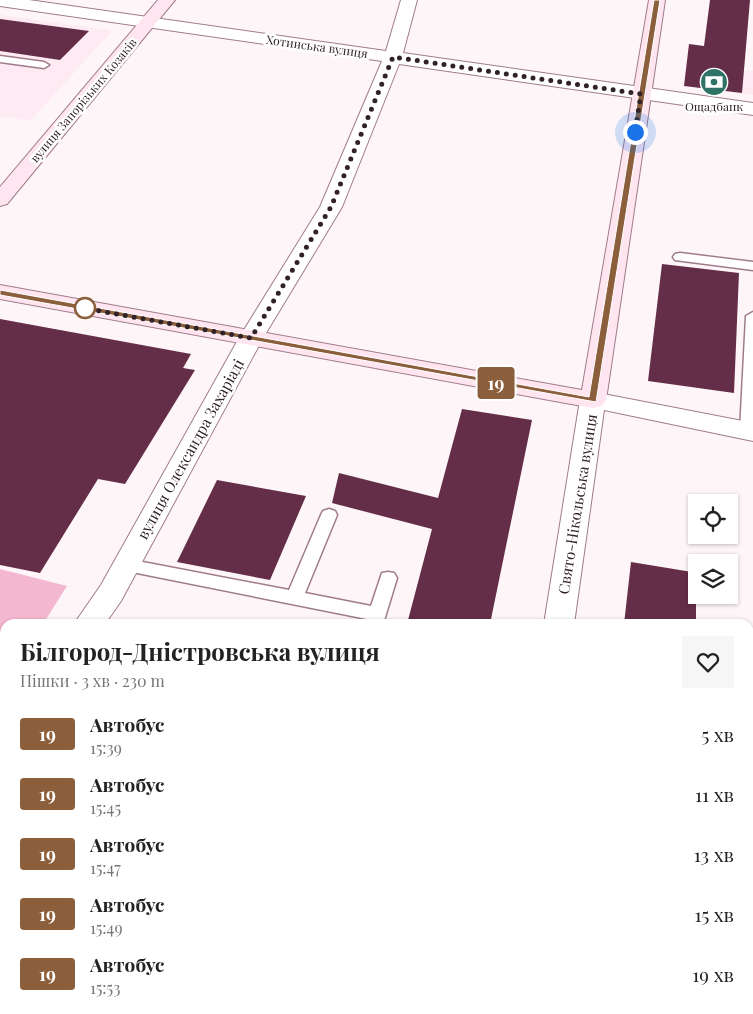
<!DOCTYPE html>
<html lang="uk">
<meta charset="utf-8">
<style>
body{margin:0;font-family:"Playfair Display",serif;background:#f6f6f6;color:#222;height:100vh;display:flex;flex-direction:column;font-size:19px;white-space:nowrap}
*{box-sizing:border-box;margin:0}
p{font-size:16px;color:#767676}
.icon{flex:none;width:28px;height:28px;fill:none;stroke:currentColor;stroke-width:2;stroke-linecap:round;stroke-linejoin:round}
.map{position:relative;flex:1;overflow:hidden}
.details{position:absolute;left:0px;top:619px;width:754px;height:396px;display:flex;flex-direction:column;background:#fff;border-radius:15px 15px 0 0;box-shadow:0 1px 4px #0004}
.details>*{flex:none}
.badge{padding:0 10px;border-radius:4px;font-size:18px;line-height:32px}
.fabs{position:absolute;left:688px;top:494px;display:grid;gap:10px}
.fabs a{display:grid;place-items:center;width:50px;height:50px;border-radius:0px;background:#fff;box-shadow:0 1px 4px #0004;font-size:25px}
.you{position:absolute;width:25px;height:25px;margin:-12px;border:4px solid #fff;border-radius:50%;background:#1a73e8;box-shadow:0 0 0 8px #1a73e833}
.map>.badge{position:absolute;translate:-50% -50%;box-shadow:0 0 0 2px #fff}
.round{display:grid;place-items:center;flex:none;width:52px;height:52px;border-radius:0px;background:#f6f6f6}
.head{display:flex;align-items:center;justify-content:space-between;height:85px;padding:0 20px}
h1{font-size:24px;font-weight:700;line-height:38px}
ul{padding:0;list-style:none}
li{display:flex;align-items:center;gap:15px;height:60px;padding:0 20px}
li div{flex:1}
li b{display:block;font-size:19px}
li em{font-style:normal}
li .badge{min-width:55px;font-weight:700;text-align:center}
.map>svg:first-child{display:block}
.built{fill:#feeaf2}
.green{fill:#f4b7d0}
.building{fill:#652e48}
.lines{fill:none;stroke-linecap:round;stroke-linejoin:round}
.service-casing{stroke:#a07c8b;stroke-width:3}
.minor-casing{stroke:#a07c8b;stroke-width:2}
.secondary-casing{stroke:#a07c8b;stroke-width:2}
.service{fill:#fff;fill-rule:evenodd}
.minor{fill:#fff;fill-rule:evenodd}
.secondary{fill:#fee5f0;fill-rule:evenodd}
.line{fill:#8b5e3c;stroke:#fff}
.walk{stroke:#312228;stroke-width:5;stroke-dasharray:0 9}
.stop-dot{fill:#fff;stroke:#8b5e3c;stroke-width:2.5}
.labels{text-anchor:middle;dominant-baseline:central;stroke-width:5;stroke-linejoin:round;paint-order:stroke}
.far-street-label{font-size:12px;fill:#312228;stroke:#fff}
.far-poi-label{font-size:12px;fill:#312228;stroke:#fff}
.street-label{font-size:15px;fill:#312228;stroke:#fff}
</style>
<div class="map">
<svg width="753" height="1014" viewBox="0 0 753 1014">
<rect width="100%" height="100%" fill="#fef5f8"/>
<path class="built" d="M0,15l109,15 2,2 -81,89 -30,-5z
M687,64l66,7v24l-69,-9z"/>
<path class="green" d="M0,569l67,17 -24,38h-38v21l-5,-1z"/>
<path class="building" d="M710,0h40l-8,93 -58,-7 5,-42 15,2z
M0,19l89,12 -29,29 -60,-9z
M662,264l77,9 -5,120 -86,-12z
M0,319l191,35 -8,14 12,2 -70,114 -27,-5 -58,94 -40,-8z
M462,409l70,11 -42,204h-83l25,-95 -100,-26 7,-30 99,25z
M217,480l89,16 -36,84 -93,-18z
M631,562l61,10 -1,17 5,1v34h-72z"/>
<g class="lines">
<g class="service-casing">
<path id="service" d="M0,56l44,6 5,3 -5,3 -44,-6z
M680,253l73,9v8l-78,-10 -2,-3 2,-3z
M753,312v123h-10l-3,-4 6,-115z
M329,509l6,2 2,4 -32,78 66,13 11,-33 6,-1 6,1 3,5 -14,46h-18l2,-5 -240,-48 -6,-2 -2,-4 2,-4 6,-2 162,31 32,-75 2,-4z"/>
</g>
<g class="minor-casing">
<path id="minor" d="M0,0h29l357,51 15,-51h16l-14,53 350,50v12l-354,-51 -57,143 -79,131 -142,263 -16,23h-31l27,-39 138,-247 81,-131 62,-146 -382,-55z
M593,392l160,31v18l-149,-31 -30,214h-30l36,-224 4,-6z
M5,777v40l-5,2v-41z
M0,948l5,2v36l-5,-2z
M132,1010h50l2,4h-50z
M481,1010h38l-1,4h-38z"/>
</g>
<g class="secondary-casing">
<path id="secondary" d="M158,0h17l-168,204 -7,2v-19z
M649,0h16l-59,400 -4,6 -9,2 -593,-109v-14l582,105z"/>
</g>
<use href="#service" class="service"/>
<use href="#minor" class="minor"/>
<use href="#secondary" class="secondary"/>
</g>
<path class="line" d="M654,0h6l-64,402 -596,-107v-5l589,107z"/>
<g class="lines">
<path class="walk" d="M85,308h-2l168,30 80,-131 62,-150 248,37 -6,38"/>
</g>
<defs>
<g id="bank-disc" transform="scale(1.4375)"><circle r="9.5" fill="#2f7366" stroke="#fff"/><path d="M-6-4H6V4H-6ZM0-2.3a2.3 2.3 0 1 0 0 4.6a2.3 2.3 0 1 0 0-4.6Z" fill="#fff"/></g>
</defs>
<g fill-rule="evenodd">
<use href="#bank-disc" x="714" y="82"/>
</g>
<circle class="stop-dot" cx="85" cy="308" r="10"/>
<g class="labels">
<g class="far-street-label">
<text transform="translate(317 46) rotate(8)">Хотинська вулиця</text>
<text transform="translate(83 100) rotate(-50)">вулиця Запорізьких Козаків</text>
</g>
<g class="far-poi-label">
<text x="714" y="106">Ощадбанк</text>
</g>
<g class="street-label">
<text transform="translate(190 449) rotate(-61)">вулиця Олександра Захаріаді</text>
<text transform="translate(577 504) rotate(-81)">Свято-Нікольська вулиця</text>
</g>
</g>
</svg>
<div class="fabs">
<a><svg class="icon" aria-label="locate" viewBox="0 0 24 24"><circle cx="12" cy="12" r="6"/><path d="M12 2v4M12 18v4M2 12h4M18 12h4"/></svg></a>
<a><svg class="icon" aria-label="layers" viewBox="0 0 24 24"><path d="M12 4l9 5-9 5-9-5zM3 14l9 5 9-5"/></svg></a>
</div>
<div class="you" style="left:635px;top:132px"></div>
<b class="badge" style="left:496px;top:383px;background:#8b5e3c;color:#fff">19</b>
<section class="details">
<div class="head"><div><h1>Білгород-Дністровська вулиця</h1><p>Пішки · 3 хв · 230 m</p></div><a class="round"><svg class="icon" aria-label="heart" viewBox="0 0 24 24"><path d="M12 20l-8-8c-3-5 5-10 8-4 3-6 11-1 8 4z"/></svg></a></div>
<ul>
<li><span class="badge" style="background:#8b5e3c;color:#fff">19</span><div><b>Автобус</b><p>15:39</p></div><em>5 хв</em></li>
<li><span class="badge" style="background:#8b5e3c;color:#fff">19</span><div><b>Автобус</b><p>15:45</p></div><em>11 хв</em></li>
<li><span class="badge" style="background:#8b5e3c;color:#fff">19</span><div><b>Автобус</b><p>15:47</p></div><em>13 хв</em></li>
<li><span class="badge" style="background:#8b5e3c;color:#fff">19</span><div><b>Автобус</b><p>15:49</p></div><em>15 хв</em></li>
<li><span class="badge" style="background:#8b5e3c;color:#fff">19</span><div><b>Автобус</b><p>15:53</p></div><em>19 хв</em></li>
</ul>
</section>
</div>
